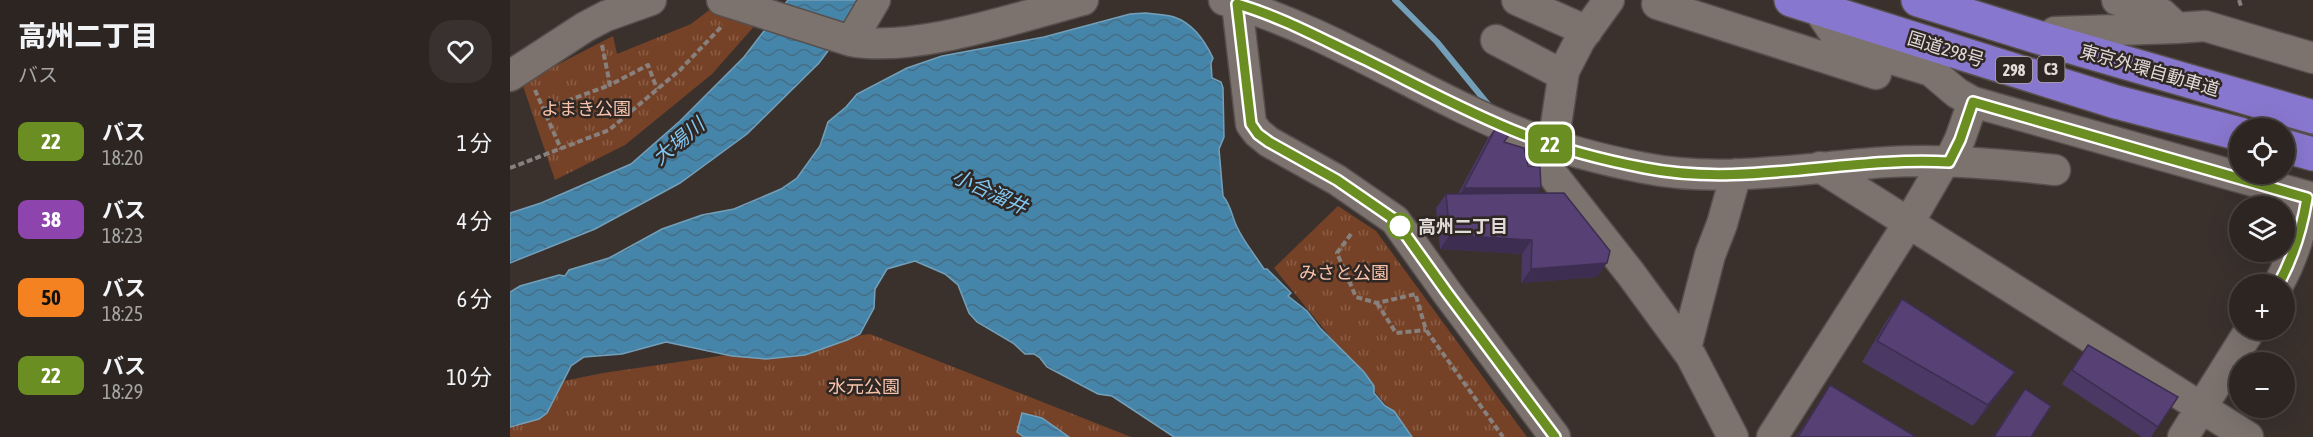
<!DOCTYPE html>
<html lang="ja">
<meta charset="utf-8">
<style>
body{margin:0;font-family:"Asap Condensed","Noto Sans JP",sans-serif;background:#38312f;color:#f1f3f6;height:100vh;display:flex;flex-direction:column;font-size:22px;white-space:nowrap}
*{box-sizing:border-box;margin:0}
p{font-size:20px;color:#a6a5a5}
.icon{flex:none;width:33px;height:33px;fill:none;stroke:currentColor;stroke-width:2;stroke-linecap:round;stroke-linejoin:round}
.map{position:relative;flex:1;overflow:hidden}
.details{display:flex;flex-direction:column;background:#2c2522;width:510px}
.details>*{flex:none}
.badge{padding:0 12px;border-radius:9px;font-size:21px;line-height:39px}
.buttons{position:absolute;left:1719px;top:118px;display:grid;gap:12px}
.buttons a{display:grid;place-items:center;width:66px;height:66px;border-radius:50%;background:#2c2522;box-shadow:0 6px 24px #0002,0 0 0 2px #484240;font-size:30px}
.map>.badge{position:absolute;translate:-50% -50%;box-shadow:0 0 0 3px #fff}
.round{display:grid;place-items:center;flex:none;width:63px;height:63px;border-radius:24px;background:#38312f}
.head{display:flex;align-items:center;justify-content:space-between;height:102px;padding:0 18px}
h1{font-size:28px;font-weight:800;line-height:45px}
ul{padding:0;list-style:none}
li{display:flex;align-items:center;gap:18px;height:78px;padding:0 18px}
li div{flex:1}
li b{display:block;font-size:22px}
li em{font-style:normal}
li .badge{min-width:66px;font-weight:700;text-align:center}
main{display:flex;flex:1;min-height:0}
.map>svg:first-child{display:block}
.grass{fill:url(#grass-tufts)}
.water{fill:url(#water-waves);stroke:#749fb8;stroke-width:1.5}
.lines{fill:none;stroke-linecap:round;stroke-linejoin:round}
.stream{stroke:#749fb8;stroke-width:6}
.minor-casing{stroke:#574f4d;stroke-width:33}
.highway-casing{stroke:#574f4d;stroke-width:36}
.path{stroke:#88807d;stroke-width:4;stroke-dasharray:6 3;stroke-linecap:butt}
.minor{stroke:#7d736e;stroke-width:30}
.highway{stroke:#8877ce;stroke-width:33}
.wall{fill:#4b3864}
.shaded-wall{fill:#3d2e51}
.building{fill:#574174;stroke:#3d2e51;stroke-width:1.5}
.line-casing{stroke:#fff;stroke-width:14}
.line{stroke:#6b8e23;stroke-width:9}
.stop-dot{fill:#fff;stroke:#6b8e23;stroke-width:3}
.labels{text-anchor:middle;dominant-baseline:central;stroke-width:5;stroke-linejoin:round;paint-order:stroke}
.shield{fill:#2f2724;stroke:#aca5a3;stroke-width:1.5}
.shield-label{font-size:16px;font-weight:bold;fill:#e1dbd9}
.street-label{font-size:18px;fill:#e1dbd9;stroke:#2f2724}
.park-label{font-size:18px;fill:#f8c3aa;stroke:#2f2724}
.stop-label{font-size:18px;font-weight:bold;fill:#e1dbd9;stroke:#2f2724;text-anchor:start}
.water-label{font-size:20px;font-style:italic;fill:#82c8f3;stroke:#2f2724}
</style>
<main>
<section class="details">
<div class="head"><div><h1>高州二丁目</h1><p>バス</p></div><a class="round"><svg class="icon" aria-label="heart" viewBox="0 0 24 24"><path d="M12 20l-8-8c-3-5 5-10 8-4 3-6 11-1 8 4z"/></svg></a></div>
<ul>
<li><span class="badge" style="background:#6b8e23;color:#fff">22</span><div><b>バス</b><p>18:20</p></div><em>1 分</em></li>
<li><span class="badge" style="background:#8e44ad;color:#fff">38</span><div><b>バス</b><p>18:23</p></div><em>4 分</em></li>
<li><span class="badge" style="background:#f58220;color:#111">50</span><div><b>バス</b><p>18:25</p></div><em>6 分</em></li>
<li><span class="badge" style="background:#6b8e23;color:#fff">22</span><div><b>バス</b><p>18:29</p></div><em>10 分</em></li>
</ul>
</section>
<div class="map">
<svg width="1803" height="437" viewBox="0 0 1803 437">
<defs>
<pattern id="grass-tufts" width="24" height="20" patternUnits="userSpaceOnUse" patternTransform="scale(1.5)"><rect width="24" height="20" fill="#764227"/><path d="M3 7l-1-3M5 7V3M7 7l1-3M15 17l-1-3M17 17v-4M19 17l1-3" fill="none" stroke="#895d46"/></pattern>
<pattern id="water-waves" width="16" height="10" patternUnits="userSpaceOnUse" patternTransform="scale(1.5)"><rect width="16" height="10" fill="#4685aa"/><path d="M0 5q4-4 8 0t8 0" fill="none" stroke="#456e85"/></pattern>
</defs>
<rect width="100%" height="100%" fill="#3a312d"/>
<path class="grass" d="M202,8l45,15 -45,51 -87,71 -70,35 -33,-97 91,-47 4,18 74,-30z
M828,206l38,25 151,206h-115l-138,-169z
M360,334l261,103h-621v-45l93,-19z"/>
<path class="water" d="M278,0h78l-47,63 -72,71 -67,49 -85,46 -85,34v-50l31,-10 90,-39 49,-43 64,-64z
M635,13c9,1 20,1 29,4 18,6 31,24 39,41l-2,5 1,15 9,4 2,6 1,49 -5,12 4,47c8,9 9,21 14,31 7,15 18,28 27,42h3l24,24 -3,3 19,15 13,17 44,44 10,14v7l11,13 9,5 18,26h-238l-62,-41 -14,-2 -51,-27 -7,-9 -6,-4h-9l-12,-11 -36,-21 -8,-9 -11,-28 -13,-11 -30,-13 -28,8 -12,20 -1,19 -14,26 -13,6 -42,15 -39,4 -34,-3 -66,-14 -44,12 -38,3 -13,9 -24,47 -8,6 -29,8v-135l10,-6 39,-11 6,1 4,-6 40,-12 53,-29 40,-14 32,-6 47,-20 16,-11 23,-32 8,-24 18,-15 11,-13 50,-26 35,-12 102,-19 86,-23z
M512,413l20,5 27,19h-45l-7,-5z"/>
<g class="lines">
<path class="stream" d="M885,0l42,42 54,66"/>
<g class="minor-casing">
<path id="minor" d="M212,0l129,41c65,12 167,-24 232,-41
M714,0c105,30 197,94 298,134 39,15 81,26 122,34 79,16 164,-1 244,-6 56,-3 112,2 167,8
M1007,0l70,31
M1607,0l45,14 15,14 28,-2 108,32
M727,4l14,120 7,9 11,9 68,38 58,40 53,74 107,143
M1147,4l219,70
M1308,9l17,25 20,14 76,23 26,22 16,9 340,96
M1545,32l122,-4
M986,40l67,35
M341,41l24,-41
M0,76l75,-49 21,-11 45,-16
M1010,133l111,141 60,82 42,81
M1043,145l11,-74 16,-31 29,-40
M1439,162l11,-23 13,-37
M1310,167l428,270
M1768,285c15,-27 24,-56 29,-87
M1176,348l24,-93 12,-31 14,-50
M1262,437l136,-213 36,-62
M1673,437l67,-107"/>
</g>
<g class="highway-casing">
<path id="highway" d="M1281,0l325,102 124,32
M1408,0l129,40 266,77
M1774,146l29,8"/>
</g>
<path class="path" d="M1729,0l2,6
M92,45l8,40 38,-20 9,24
M25,90l26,59
M32,110l68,-25
M0,168l99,-38 71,-60 43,-45
M841,234l-14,19 19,44 21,6 39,-9
M906,296l10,34 77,107
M867,303l19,30 30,-3"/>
<use href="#minor" class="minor"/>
<use href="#highway" class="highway"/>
</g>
<path class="wall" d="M988,124l6,18 24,24 9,27 60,84 -76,6 1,-29 -82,-5 -4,-41 10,-14h12l30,-56z
M1392,299l98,94 -27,33 -111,-64 25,-42z
M1578,345l90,52 -27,40h-9l-80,-53z
M1320,385l86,52h-120z
M1515,389l6,48h-38l17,-27z"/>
<path class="shaded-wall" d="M954,188h77l-10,14h-77z
M940,235l82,5 -10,14 -82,-5z
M1097,263l-10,14 -76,6 10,-14z
M1505,372l-15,21 -27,33 15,-21z"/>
<path class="building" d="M988,124l13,8 -7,10 20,6 4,18 12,1 1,21h-77z
M1054,193l46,58 -3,12 -76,6 1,-29 -82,-5 -4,-41z
M1392,299l113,73 -27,33 -111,-64z
M1578,345l90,52 -20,30 -86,-57z
M1320,385l86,52h-118z
M1515,389l26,17 -20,31h-37z"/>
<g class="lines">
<g class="line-casing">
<path id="line" d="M1045,437l-107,-143 -53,-74 -58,-40 -68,-38 -11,-8 -7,-10 -14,-120c45,13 86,36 129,56 51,25 102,53 156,74 39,15 81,26 123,34 100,20 203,-12 304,-6l11,-22 13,-38 334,96c-5,31 -14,60 -29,87"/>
</g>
<use href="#line" class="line"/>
</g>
<circle class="stop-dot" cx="890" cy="226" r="12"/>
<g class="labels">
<g class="shield">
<rect x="1527.5" y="56" width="27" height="26" rx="4.5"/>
<rect x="1486" y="57" width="36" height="26" rx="4.5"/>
</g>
<g class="shield-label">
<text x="1541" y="69">C3</text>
<text x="1504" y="70">298</text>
</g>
<g class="street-label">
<text transform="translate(1436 49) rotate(17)">国道298号</text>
<text transform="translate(1640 70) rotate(16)">東京外環自動車道</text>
</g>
<g class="park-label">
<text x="76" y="108">よまき公園</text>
<text x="834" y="272">みさと公園</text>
<text x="354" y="386">水元公園</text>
</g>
<g class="stop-label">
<text x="908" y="226">高州二丁目</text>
</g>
<g class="water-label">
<text transform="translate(168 141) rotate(-40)">大場川</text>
<text transform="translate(480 191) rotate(25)">小合溜井</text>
</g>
</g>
</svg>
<div class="buttons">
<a><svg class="icon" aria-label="locate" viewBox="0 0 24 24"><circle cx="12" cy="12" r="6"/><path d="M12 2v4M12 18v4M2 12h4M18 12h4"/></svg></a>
<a><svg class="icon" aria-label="layers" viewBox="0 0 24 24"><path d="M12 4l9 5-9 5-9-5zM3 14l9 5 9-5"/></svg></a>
<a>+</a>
<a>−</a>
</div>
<b class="badge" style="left:1040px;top:144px;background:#6b8e23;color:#fff">22</b>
</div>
</main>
